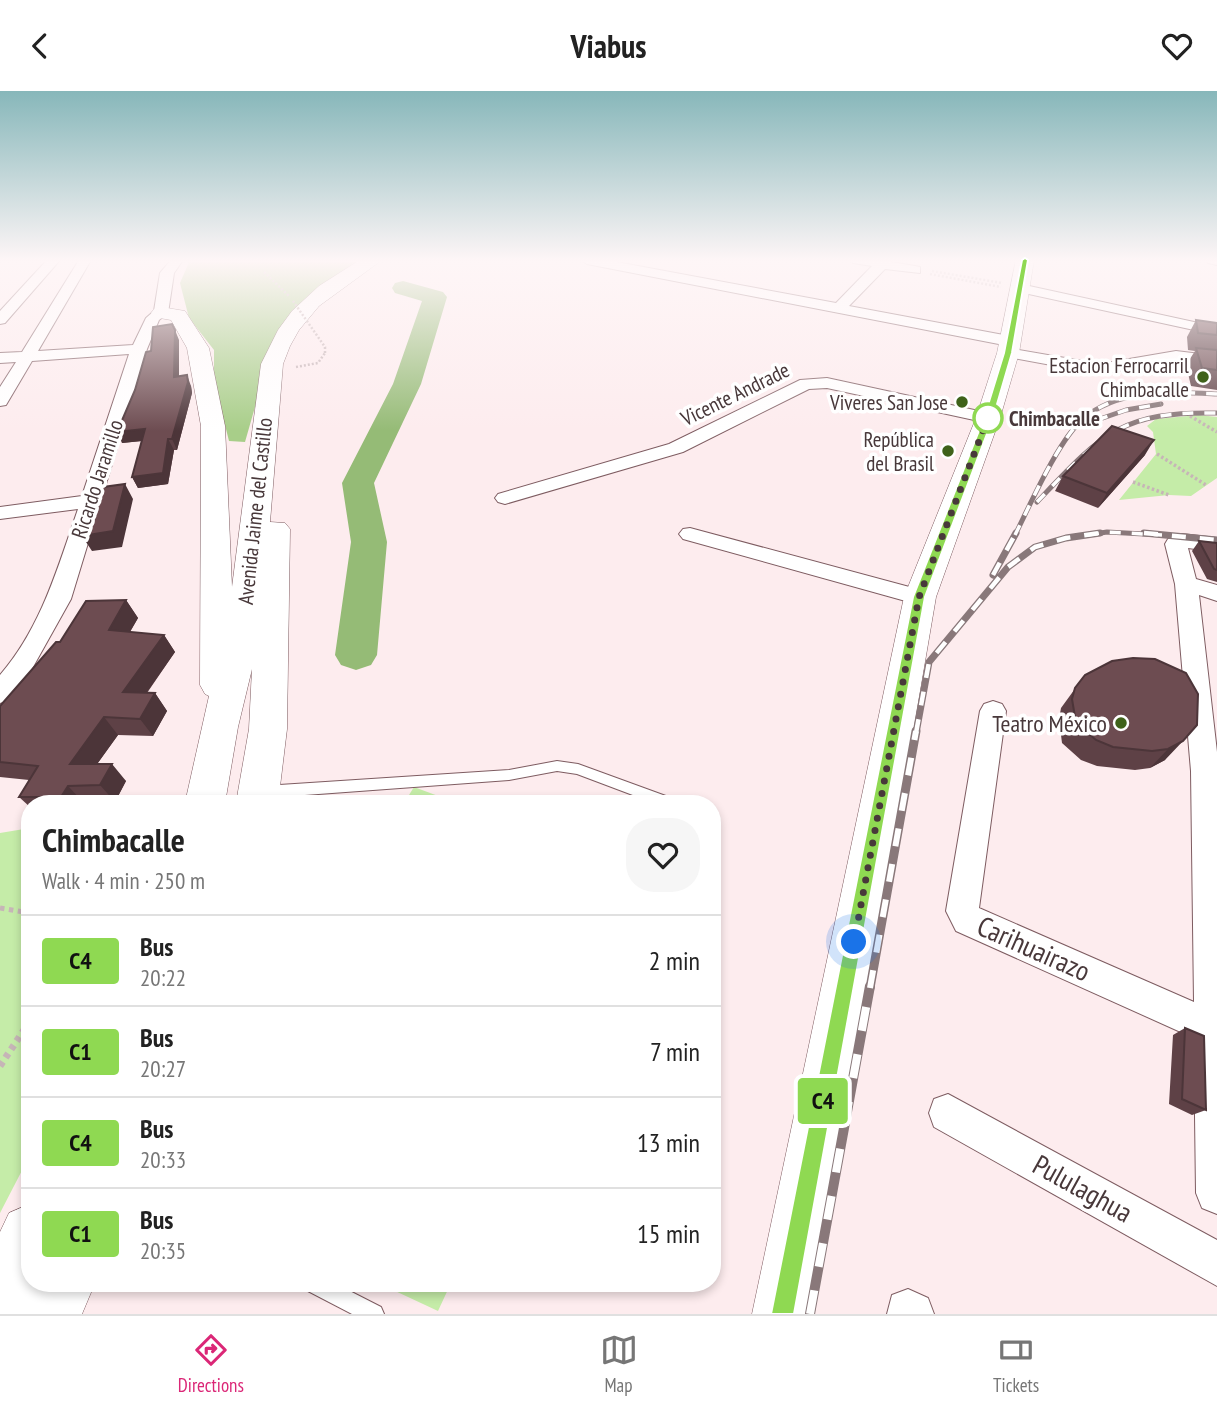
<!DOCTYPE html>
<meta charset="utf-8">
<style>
body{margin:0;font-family:"PT Sans Narrow",sans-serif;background:#f6f6f6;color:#222;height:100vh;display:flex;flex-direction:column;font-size:26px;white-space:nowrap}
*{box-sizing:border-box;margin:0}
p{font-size:23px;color:#767676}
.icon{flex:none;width:38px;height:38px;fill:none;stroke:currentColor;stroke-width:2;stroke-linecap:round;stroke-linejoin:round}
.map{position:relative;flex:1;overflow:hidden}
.drawer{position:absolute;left:21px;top:704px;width:700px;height:497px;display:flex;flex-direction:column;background:#fff;border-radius:28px;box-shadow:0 4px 10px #0003}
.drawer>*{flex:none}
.badge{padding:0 14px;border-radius:5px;font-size:24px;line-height:46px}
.you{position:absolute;width:35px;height:35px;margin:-18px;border:5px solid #fff;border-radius:50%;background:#1a73e8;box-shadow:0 0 0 10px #1a73e833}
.map>.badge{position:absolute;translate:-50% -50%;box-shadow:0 0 0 4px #fff}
.round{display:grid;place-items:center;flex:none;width:74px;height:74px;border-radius:28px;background:#f6f6f6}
.headline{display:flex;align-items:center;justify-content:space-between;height:119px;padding:0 21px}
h1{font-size:33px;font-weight:700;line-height:52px}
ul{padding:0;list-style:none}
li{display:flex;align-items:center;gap:21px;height:91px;padding:0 21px;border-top:2px solid #e0e0e0}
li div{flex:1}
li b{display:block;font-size:26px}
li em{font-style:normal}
li .badge{min-width:77px;font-weight:700;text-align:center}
header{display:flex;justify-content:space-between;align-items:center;height:91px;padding:0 21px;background:#fff;font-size:32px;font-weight:700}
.menu{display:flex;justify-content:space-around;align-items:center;height:98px;border-top:2px solid #e0e0e0;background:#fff;font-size:19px;color:#767676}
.menu a{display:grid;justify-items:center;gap:4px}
.menu .current{color:#db2777}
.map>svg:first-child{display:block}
.green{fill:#c5eca8}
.forest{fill:#a8ce89}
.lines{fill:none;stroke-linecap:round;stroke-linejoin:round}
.river{fill:#95bb76;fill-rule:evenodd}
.lane-casing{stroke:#7e5c61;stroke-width:2}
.street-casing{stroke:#7e5c61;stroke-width:2}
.secondary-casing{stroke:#7e5c61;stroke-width:1}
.path-far3{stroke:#c6b5b7;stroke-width:2.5;stroke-dasharray:2 2;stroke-linecap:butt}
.path-far2{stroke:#c6b5b7;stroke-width:3.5;stroke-dasharray:2.5 2.5;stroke-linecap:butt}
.path-far1{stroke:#c6b5b7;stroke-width:5;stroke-dasharray:4.5 4.5;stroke-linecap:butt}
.path{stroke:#c6b5b7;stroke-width:7;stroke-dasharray:5 5;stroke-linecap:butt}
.lane{fill:#fff;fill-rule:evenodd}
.street{fill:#fff;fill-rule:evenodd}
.secondary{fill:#fff;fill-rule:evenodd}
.rail-far3-casing{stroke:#89787a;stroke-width:5}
.rail-far2-casing{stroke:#89787a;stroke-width:7}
.rail-far1-casing{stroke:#89787a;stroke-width:9}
.rail-casing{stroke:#89787a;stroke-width:10}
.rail-far3{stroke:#fff;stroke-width:3.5;stroke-dasharray:11;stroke-linecap:butt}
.rail-far2{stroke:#fff;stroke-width:4.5;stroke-dasharray:14;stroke-linecap:butt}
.rail-far1{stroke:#fff;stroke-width:6;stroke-dasharray:18;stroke-linecap:butt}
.rail{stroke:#fff;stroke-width:8;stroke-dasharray:24;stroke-linecap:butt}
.path-bridge{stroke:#c6b5b7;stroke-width:2.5;stroke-dasharray:2 2;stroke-linecap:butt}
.wall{fill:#5e4146}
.shaded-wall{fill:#4c3539}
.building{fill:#6d4c51;stroke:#4c3539;stroke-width:2}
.line{fill:#8fd952;stroke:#fff;stroke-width:2}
.walk{stroke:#48383a;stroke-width:7;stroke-dasharray:0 12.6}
.poi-dot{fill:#3f621a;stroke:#fff;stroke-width:2.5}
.stop-dot{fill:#fff;stroke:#8fd952;stroke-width:3.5}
.labels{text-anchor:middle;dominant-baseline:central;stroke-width:7;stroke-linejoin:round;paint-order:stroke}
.far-poi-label{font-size:21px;fill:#48383a;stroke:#fff;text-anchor:end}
.far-street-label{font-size:21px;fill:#48383a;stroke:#fff}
.far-stop-label{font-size:21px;font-weight:bold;fill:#48383a;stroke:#fff;text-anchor:start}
.poi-label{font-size:24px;fill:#48383a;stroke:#fff;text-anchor:end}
.near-street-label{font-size:28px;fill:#48383a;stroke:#fff}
</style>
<header><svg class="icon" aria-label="back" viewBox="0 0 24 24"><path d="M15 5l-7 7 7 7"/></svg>Viabus<svg class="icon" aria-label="heart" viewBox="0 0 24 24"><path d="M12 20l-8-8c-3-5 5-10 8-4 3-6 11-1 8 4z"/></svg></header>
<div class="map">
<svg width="1217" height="1223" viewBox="0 0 1217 1223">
<rect width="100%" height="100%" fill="#fdecee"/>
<path class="green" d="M1199,324l18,2v61l-26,18 -22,-1 -50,5 37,-46 -3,-22 -6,-6 9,-7z
M414,696l43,16h-53z
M30,737v327l-30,58v-380z
M378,1192h73l-13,28z"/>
<path class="forest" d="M190,169h178l-21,11 -74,73 -28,98 -16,-1 -15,-60v-31l-25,-32 -9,-35z"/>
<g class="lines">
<path class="river" d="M403,190l40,11 4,5 -26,87 -47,99 13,59 -10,113 -6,10 -15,5 -15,-5 -6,-10 16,-113 -9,-59 51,-99 29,-83 -27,-8 -3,-5 3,-5z"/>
<g class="lane-casing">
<path id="lane" d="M557,670l21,3 96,35 2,4h-22l-77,-29 -20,-3 -48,9 -245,18 -5,-2 -2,-4 2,-4 5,-2 245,-16z
M303,1192h31l47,24 3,7h-32l-46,-24z"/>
</g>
<g class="street-casing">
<path id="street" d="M47,169h13l-55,63 -5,1v-13z
M79,169h12l-53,91 95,-6 13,-27 8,-7 6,-38 11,-13h12l-9,13 -6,40 -9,7 -12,29 -76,250 -43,77 -19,24 -9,3v-28c41,-47 58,-108 78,-166l-78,10v-12l82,-11 47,-142 -97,7 -26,44 -6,1v-19l16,-25 -16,1v-10l22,-1z
M581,169h25l230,43 36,-37 -19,-3 -1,-3h27l36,6 5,1v6l-35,-4 -36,37 160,30 8,5 -8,5 -422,-82z
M1207,169h10v5l-9,-2z
M1020,193l197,43v8l-202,-44 -2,-3z
M1008,257l92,16 76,-13 41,5v10l-41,-5 -76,13 -98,-18 -2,-3 2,-3z
M827,287l161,35 9,5 -9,5 -161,-35 -18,1 -126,63 -178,52 -7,-2 -3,-4 3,-4 171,-50 131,-64z
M690,437l238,64 4,5 -4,5 -8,3 -237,-66 -4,-5 4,-5z
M1182,443l35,4v14l-29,-4 8,31 21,6v16l-18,-6 18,157v462l-15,-6 -6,-15 -2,-155 -238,-107 -10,-20 34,-200 4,-7 9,-3 9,3 4,7 -27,197 215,94 -3,-231 -16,-187 -10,-40 3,-5z
M948,1003l269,146v46l-283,-159 -5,-14 5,-14z
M908,1198l20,9 6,16h-47l5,-19z"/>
</g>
<g class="secondary-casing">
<path id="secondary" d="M360,169h22l-63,46 -20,24 -9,16 -7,18 -13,158 15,1 5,6 -3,200 -9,74h-42l13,-74 3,-60 -14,58 -13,76h-40l24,-107 -4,-2 -5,-9 1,-259 -14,-78 -16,-28 -17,-3 -3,-4 3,-4 7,-2 24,4 24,37 16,78 7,161 29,-223 17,-34 14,-19 27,-25z
M1016,169h18l-15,93 -19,65 -64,179 -122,717h-62l152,-717 72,-179 21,-65z
M30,1113v79h65l-13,31h-82v-82l9,-19z"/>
</g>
<path class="path-far3" d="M932,180l70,12
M264,181l26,25
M930,183l71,13
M296,276l22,-4 7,-10"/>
<path class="path-far2" d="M1190,325l27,16
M1157,363l49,31
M1133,391l36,13"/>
<path class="path-far1" d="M0,817l30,5"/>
<path class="path" d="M0,975l30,-45"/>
<use href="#lane" class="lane"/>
<use href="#street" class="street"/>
<use href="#secondary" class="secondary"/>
<g class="rail-far3-casing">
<path id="rail-far3" d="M1097,329l29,-10 35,-6
M1037,411c64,-67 83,-91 180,-89
M1015,444c15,-30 44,-96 68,-116 35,-31 90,-27 134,-25
M1088,444l19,-3 55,3"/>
</g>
<g class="rail-far2-casing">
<path id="rail-far2" d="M1144,442l73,7
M993,484l23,-42
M916,642l13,-71 79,-95 27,-20 31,-9 34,-5"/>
</g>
<g class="rail-far1-casing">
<path id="rail-far1" d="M870,897l46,-257"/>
</g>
<g class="rail-casing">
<path id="rail" d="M810,1223l60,-328"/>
</g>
<use href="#rail-far3" class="rail-far3"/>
<use href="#rail-far2" class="rail-far2"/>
<use href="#rail-far1" class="rail-far1"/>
<use href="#rail" class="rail"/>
<path class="path-bridge" d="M293,210l32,46v6"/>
</g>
<path class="wall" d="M1196,229l21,3v67l-26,-4 -5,-21 9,-14 -7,-1 -1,-13z
M179,249v36l12,10 1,7 -15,57h-3l-6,34 -30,4 -6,-11 10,-36 -20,2 13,-53 16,-39z
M1145,364l-47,53 -43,-17 8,-15z
M1199,450l18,2v39l-10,-3 -15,-28z
M126,509l12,18 -8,14 34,3 11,17 -28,41h8l12,18 -14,25 -35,-1 -21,29 29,17 -11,21h-32v1h-53v4l-11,-10 10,-17 -29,-3v-71l60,-64z
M1186,582l-21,87 -15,8 -15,2 -38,-4 -16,-6 -19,-17 -3,-24 2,-11 24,-33z
M1185,937l21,82 -14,5 -23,-11 4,-69z"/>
<path class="shaded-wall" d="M175,239l4,10v47l-5,-10z
M187,284l4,11 1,7 -15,57 -5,-11z
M145,338l6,11 -29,3 -5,-11z
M168,348l6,11 -6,34 -30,4 -6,-11z
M1154,349l-9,15 -47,53 9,-15z
M125,393l8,15 -11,48 -30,4 -10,-15z
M126,509l12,18 -17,29 -12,-17z
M164,544l11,17 -40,57 -12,-17z
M155,602l12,18 -14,25 -13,-17z
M104,626l14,18 -33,46 -15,-17z
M1183,650l-18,19 -15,8 18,-19z
M112,673l14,17 -11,21 -15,-17z
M68,695l15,16v1h-15l-7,-6z"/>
<path class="building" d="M1196,229l21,3v12l-19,-2z
M172,233l3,6 -1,47 13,-2 1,7 -16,57h-4l-5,34 -31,4 13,-48 -28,3 18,-42 11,-38 5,-1 2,-24z
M1196,257l21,2v20l-15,-2z
M1112,335l42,14 -47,53 -44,-17z
M125,393l-12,47 -31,5 14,-48z
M1199,450l18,2v27l-3,-1z
M126,509l-17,30 55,5 -41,57 32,1 -15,26 -36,-2 -34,47h42l-12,21 -32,1 -7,11h-42l19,-31 -38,-4v-56l56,-64h4l26,-41z
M1133,567l22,1 31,14 12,21 -1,31 -14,16 -15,8 -16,2 -39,-4 -17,-7 -20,-17 -4,-24 3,-11 10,-13 27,-14z
M1185,937l19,8 2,74 -24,-11z"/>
<linearGradient id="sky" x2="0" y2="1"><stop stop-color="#87b7ba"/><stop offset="0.5" stop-color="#fef6f7"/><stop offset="1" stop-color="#fef6f7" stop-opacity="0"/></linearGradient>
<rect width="1217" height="340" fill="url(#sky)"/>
<path class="line" d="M1025,167l3,2 -16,93 -19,65 -68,179 -131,717h-23l142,-717 71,-179 20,-65 18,-93z"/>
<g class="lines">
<path class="walk" d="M854,851l65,-345 69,-179"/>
</g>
<g class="poi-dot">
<circle cx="1203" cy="286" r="7"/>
<circle cx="962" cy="311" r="7"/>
<circle cx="948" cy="360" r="7"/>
<circle cx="1121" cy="632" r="7"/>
</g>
<circle class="stop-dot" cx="988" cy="327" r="14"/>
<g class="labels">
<g class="far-poi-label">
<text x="1189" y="274">Estacion Ferrocarril<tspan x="1189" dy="24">Chimbacalle</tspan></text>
<text x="948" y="311">Viveres San Jose</text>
<text x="934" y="348">República<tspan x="934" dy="24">del Brasil</tspan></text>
</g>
<g class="far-street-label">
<text transform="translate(735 303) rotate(-26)">Vicente Andrade</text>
<text transform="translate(97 388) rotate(-72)">Ricardo Jaramillo</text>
<text transform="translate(255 420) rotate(-84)">Avenida Jaime del Castillo</text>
</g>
<g class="far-stop-label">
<text x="1009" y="327">Chimbacalle</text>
</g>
<g class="poi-label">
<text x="1107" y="632">Teatro México</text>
</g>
<g class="near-street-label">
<text transform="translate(1034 857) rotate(24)">Carihuairazo</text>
<text transform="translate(1083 1097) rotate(29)">Pululaghua</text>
</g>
</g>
</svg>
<div class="you" style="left:854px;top:851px"></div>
<b class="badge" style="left:823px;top:1010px;background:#8fd952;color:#111">C4</b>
<section class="drawer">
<div class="headline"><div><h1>Chimbacalle</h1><p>Walk · 4 min · 250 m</p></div><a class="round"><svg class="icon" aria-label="heart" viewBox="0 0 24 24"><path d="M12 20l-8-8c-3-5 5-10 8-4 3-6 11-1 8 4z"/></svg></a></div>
<ul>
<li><span class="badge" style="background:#8fd952;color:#111">C4</span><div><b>Bus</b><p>20:22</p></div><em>2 min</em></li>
<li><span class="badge" style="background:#8fd952;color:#111">C1</span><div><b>Bus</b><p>20:27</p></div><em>7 min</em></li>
<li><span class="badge" style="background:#8fd952;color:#111">C4</span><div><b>Bus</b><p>20:33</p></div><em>13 min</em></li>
<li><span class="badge" style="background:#8fd952;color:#111">C1</span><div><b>Bus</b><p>20:35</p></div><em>15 min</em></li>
</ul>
</section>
</div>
<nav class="menu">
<a class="current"><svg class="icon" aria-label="directions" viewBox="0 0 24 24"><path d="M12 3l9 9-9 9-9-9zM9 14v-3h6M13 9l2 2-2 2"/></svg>Directions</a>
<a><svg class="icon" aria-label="map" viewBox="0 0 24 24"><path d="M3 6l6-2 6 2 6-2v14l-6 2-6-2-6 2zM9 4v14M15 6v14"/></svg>Map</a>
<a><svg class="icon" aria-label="tickets" viewBox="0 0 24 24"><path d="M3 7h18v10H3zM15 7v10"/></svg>Tickets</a>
</nav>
